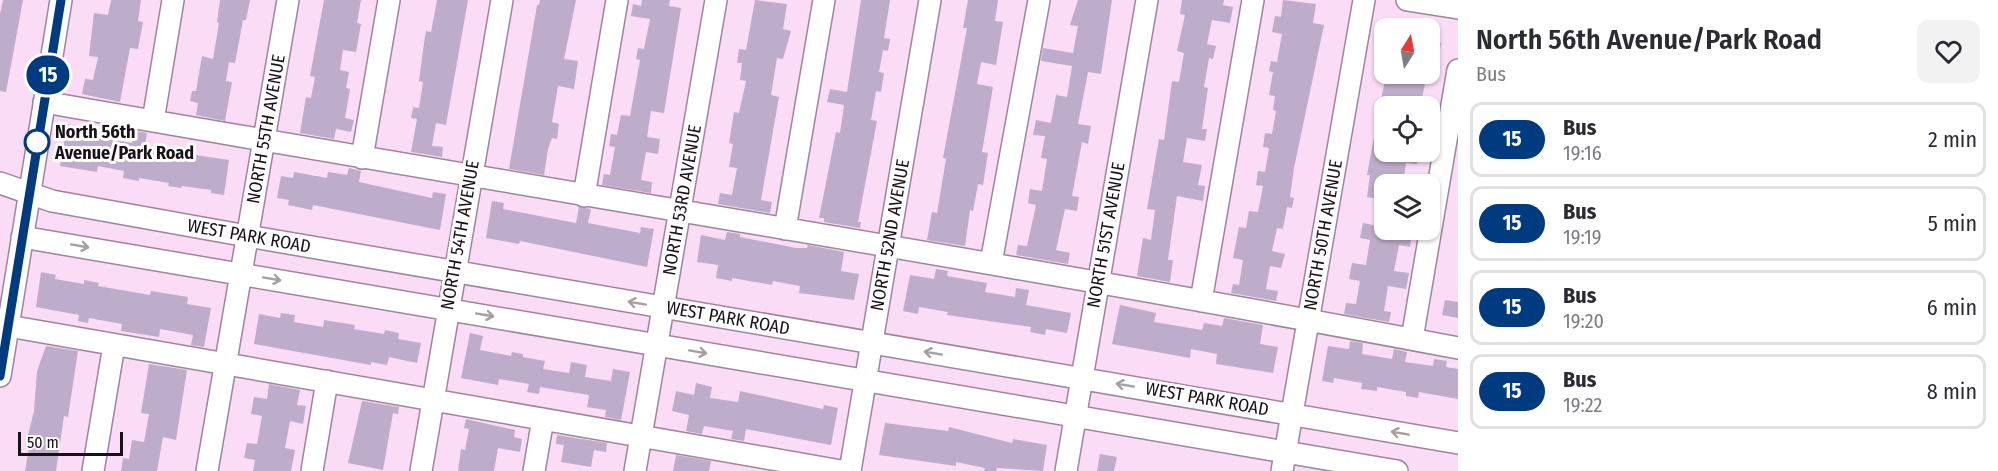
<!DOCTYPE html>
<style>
body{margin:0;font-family:"Fira Sans Condensed",sans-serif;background:#f2f2f3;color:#2b2b33;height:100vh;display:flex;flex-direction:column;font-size:22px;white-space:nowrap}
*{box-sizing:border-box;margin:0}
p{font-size:20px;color:#7c7c81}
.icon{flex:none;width:33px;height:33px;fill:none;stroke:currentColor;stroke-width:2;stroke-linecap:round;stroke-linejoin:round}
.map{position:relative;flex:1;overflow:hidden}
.panel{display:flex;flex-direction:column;background:#fff;width:540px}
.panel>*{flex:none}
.badge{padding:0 12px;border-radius:20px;font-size:21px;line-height:39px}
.needle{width:39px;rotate:11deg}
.fabs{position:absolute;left:1374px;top:18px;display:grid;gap:12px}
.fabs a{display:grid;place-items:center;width:66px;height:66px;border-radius:12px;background:#fff;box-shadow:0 2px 4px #0004;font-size:30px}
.scale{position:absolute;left:18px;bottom:15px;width:105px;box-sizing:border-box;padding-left:6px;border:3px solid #1a1019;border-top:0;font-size:16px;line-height:21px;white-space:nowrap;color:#1a1019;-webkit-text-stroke:4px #fff;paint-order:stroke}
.map>.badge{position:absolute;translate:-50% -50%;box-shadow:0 0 0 3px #fff}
.round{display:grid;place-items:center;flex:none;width:63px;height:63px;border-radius:12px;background:#f2f2f3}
.overview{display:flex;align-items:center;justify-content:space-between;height:102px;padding:0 18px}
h1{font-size:28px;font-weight:600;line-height:45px}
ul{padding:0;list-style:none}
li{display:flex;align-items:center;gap:18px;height:75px;margin:0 12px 9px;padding:0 6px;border:3px solid #e1e1e2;border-radius:12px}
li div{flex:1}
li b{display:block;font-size:22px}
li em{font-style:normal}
li .badge{min-width:66px;font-weight:700;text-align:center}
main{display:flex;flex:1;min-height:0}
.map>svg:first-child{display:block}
.building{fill:#beaccb}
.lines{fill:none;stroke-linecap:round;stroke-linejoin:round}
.minor-casing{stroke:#9f849c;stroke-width:24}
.minor{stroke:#fff;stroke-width:21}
.oneway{stroke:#a39fa3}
.line-casing{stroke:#fff;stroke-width:14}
.line{stroke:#003b80;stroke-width:9}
.stop-dot{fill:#fff;stroke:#003b80;stroke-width:3}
.labels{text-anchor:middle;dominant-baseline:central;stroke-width:6;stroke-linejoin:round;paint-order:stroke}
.street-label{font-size:18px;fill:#1a1019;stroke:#fff}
.stop-label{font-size:18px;font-weight:bold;fill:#1a1019;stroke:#fff;text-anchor:start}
</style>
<main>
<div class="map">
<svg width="1458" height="471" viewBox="0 0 1458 471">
<rect width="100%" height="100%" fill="#fadcf7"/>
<path class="building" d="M3,0h20l-17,92 -6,-1v-77z
M111,0h30l-3,21 5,1 -5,27 -8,-1 -10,54 -38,-8 3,-15 8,1 5,-23 -9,-1 5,-43 14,2z
M220,0h30l-4,20h-3l-8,43 -6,-1 -3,19 6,1 -7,39 -29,-6 2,-12 -8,-2 2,-10h4l6,-35 11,3 6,-36 -2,-1z
M324,0h37l-4,23 4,1 -5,28 -13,-2 -3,20 9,2 -3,16 4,1 -5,29 9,2 -3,12 -15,-3 -2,10 -34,-6 6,-36 5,1 4,-21 -5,-1z
M437,0h31l-22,125 -10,-2 -4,23 11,1 -1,10 -31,-5 6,-33 -6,-1 2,-11 6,1 4,-26 -4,-1 5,-38 2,-12 5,1z
M540,0h36l-12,59 14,2 -4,28 -16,-3 -6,36 7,2 -2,15 -5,-1 -4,11 -4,26 -35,-6 28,-164h2z
M642,0h28l-1,6 12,2 -17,105 -13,-2 -4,26 13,2 -2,15 -12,-2 -5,28 11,2 -1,11 -49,-8 2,-11 6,1 5,-28 -6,-1 2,-12 6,1 4,-20 9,1 10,-56 -4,-1 2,-11 6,1 6,-30 -19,-3 2,-12 8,2z
M755,0l32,4 -4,25 8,2 -8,28 -6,-1 -6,37 8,2 -18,103 11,2 -2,11 -52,-9 2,-11 12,2 5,-27 -8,-1 4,-23 -4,-1 5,-31 5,1 7,-32 -6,-1 2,-17h-5l2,-14 7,1z
M861,0h29l-6,38 6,1 -2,12 -5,-1 -4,22 5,1 -3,19 -5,-1 -5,29 6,1 -19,101h3l-1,6 -36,-6v-4h-5l17,-86 4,1 4,-28 -17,-3 3,-13 17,3z
M968,0h30l-3,21 8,1 -7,43 -15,-3 -4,22 16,3 -11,65 6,1 -5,32 -5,-1 -5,27 -3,-1 -5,36 -38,-6 5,-28 5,1 9,-54 -3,-1 24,-130h-4z
M1078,0h34l-11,74 -13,-2 -10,52 13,2 -3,18 -6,-2 -10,54 7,1 -2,14 -12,-2 -9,41 14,3 -2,11 -52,-9 2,-10 9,1 9,-41 -8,-2 2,-14 12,2 5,-32 -6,-1 4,-22 -12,-1 3,-15 15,3 5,-28 11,2 5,-31 -31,-5 2,-13 30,5 5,-27 -8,-1z
M1182,0h42l-1,5 10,2 -3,16 -18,-3 -5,24 9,2 -3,13 -4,-1 -5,29 4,1 -6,41h5l-2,12 -18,-3 -4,24 19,3 -4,20 7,1 -2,15 -26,-5 -9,64h5l-3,22 -33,-6 6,-38 8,2 4,-30 -8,-1 12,-70 5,1 8,-59 7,1 5,-29 -7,-2 8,-36 -5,-1z
M1283,0l33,4 -3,19 11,2 -30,143 -4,29 4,1 -2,10 -5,-1 -4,22 -6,-1 -5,23 13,3 -4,14 -11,-2 -4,23 12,2 -2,10 -45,-8 2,-9 6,1 4,-25 -10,-2 6,-31 7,1 3,-17 9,1 5,-26 -7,-1 2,-14 7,1 4,-24 -6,-1 2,-14 7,1 4,-23 -3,-1 2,-14 -6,-1 4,-23 -4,-1 2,-10 6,1 5,-28 -10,-2 3,-16 6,1z
M1430,41l11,2 -5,32h-6z
M1386,74h41l-6,29 -7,-1 -1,4h-33z
M1379,109l5,1v42h35l-2,12 -11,-1 -3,21h-19v16l-17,-3 3,-22h-3z
M67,124l36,6 -1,8 30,5 2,-12 13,2 -2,12 43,6v3l41,6 -5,35 -13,-2v-3l-29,-4 -1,2 -13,-2 1,-3 -30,-5v3l-16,-3 1,-7 -26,-5 -1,6 -37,-6z
M349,168l12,3 -2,11 73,16 1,-6 13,2 -6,36 -127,-25 -1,5 -24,-5 1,-5 -12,-2 4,-22 12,2 1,-6 33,6 1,-6 19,3z
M492,201l12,2 -1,6 73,14 3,-16 12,2 -3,14 52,10 1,-6 13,2 -7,38 -127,-26 -1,3 -33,-6z
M1363,223l49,10 -2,14 -11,-2 -5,26 15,2 -3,16 -18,-3 -4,25 7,1 -2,10 -45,-8 2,-11 10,1 4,-23 -11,-2 3,-16 14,2 4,-25 -10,-2z
M727,232l13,2v3l56,11h11l1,-3 36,7 -3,19 18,3 -5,26 -55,-7 1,-7 -27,-5 -1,4 -40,-7v3l-16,-3 2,-13 -21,-3 4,-27 24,5z
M936,269l12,2 -1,5 40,7 -2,9 30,5 1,-9 13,2 -3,15 45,8 -4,20 -21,-4 -1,6 -15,-3 1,-5 -84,-12 1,-3 -29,-5 -1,7 -15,-3 7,-36 24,4z
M41,272l15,3 -1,4 29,5v-4l15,3 -1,3 52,9 1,-4 37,6 -1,7 24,4 -7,39 -13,-2 2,-10 -33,-6 -1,8 -38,-6 1,-7 -33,-6 -1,5 -10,-2 1,-6 -43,-8z
M1445,300l13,2v16l-16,-3z
M1120,305l36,8 -2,9 48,8 2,-7 18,3 2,-8 39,7 -3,19 18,3 -5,26 -57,-9 1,-10 -26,-5 -1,9 -78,-14z
M281,313l14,2 -1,7 29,5 1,-7 31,5 -1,4 30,5 1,-4 14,3 -1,6 23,4 -4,20 -28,-6 -2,8 -16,-3v3l-117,-21 5,-30 21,4z
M470,333l13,3 -3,14 31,6 1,-4 11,2v3l22,4 -2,8 26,4 2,-11 16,3 -2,12 26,4 2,-12 17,3 -9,48 -16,-3 1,-7 -19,-3 2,-12 -49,-8 -1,7 -12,-2 2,-8 -30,-5 -1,6 -37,-7z
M1350,341l13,2 -1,11 30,5 2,-10 13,3 -2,10 28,4 1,-7 13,2 -1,6 12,2v30l-39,-7 -1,6 -12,-2v-4l-29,-5v4l-16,-2 1,-6 -28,-5 -1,5 -11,-2 6,-35 21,3z
M46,346l32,5 -10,66 -4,-1 -8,55h-31l4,-23 -4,-1 9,-36 3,-40z
M149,364l38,6 -11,70 -13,-3 -6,34h-36l2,-13 6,1 3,-19 12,2 5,-28 -8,-1z
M696,383l16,4 -2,11 28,4 2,-11 83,18 1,-4 14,3 -7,37 -85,-16 -2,12 -13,-2 2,-8 -29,-5 -2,8 -16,-3 3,-16 -17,-4 4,-20 18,4z
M269,384l31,6 -3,15 9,1 -3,18 -13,-3 -5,27 10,2 -4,21h-38l2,-11 -11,-2 3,-15 10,1 5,-28 -11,-2 3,-17 13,2z
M362,401l37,6 -1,7 -5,-1 -10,57 -35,-7z
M466,419l49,11 -1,7 8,2 -2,13 -22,-4 -4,23h-36l3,-22 4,1 4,-21 -5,-1z
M885,423l63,8 1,-4 63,16 1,-4 34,6 -4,26 -46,-3 -1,3h-12l1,-3 -29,-6v4l-77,-11z
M557,435l50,8 -1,9 -12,-2 -3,17 -30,-5 3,-17 -8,-1z
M1100,454l17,3 -3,14h-17z
M676,455l35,6 -2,10h-36z"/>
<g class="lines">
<g class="minor-casing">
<path id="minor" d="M1407,0l51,8
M44,102c471,83 944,157 1414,246
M153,121l20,-121
M362,158l27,-158
M0,183l52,18 195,35 1211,207
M584,196l33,-196
M785,229l39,-229
M22,237l1375,234
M991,263l48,-263
M1201,301l52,-301
M8,326l833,145
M1412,339l46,-269
M0,376l61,-376
M93,471l21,-126
M207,471l81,-471
M312,471l15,-90
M421,471l81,-471
M534,471l9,-52
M635,471l81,-471
M850,471l80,-471
M1066,471l81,-471
M1282,471l82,-471"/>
</g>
<use href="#minor" class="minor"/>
</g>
<defs><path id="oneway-shaft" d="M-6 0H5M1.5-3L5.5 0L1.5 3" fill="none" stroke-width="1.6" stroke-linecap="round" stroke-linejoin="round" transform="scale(1.5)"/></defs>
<g class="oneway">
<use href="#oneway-shaft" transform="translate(80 246) rotate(10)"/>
<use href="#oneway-shaft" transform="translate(272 279) rotate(10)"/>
<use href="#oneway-shaft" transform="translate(637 303) rotate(-170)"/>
<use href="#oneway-shaft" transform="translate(485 315) rotate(10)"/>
<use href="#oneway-shaft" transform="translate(698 352) rotate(10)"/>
<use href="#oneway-shaft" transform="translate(933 353) rotate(-170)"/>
<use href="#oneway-shaft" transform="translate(1125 385) rotate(-170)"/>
<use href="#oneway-shaft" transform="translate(1400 433) rotate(-170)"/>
</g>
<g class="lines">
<g class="line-casing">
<path id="line" d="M0,376l61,-376"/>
</g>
<use href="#line" class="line"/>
</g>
<circle class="stop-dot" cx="37" cy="142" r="12"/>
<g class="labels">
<g class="street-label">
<text transform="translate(266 129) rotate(-80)">NORTH 55TH AVENUE</text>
<text transform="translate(682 200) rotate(-80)">NORTH 53RD AVENUE</text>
<text transform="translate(460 235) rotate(-80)">NORTH 54TH AVENUE</text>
<text transform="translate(890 235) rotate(-80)">NORTH 52ND AVENUE</text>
<text transform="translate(1106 235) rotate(-80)">NORTH 51ST AVENUE</text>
<text transform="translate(1323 235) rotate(-80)">NORTH 50TH AVENUE</text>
<text transform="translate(249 236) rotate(10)">WEST PARK ROAD</text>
<text transform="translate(728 318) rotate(10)">WEST PARK ROAD</text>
<text transform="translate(1207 399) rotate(10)">WEST PARK ROAD</text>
</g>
<g class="stop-label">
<text x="55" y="132">North 56th<tspan x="55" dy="21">Avenue/Park Road</tspan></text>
</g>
</g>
</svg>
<div class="fabs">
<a><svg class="needle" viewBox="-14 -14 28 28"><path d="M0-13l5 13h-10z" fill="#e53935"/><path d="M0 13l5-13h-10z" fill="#7c7c81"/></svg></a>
<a><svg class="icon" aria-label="locate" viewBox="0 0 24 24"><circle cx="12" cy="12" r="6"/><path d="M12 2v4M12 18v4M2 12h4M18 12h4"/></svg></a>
<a><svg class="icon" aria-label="layers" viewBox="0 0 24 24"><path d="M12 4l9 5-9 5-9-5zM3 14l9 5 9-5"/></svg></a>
</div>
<div class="scale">50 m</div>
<b class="badge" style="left:48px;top:75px;background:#003b80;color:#fff">15</b>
</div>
<section class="panel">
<div class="overview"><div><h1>North 56th Avenue/Park Road</h1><p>Bus</p></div><a class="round"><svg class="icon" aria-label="heart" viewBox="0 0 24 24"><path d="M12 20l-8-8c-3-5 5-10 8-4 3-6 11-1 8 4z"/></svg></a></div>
<ul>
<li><span class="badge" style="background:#003b80;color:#fff">15</span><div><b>Bus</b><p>19:16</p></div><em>2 min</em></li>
<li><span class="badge" style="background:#003b80;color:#fff">15</span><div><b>Bus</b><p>19:19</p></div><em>5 min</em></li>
<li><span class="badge" style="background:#003b80;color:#fff">15</span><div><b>Bus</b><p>19:20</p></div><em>6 min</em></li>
<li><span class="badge" style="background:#003b80;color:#fff">15</span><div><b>Bus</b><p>19:22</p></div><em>8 min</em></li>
</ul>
</section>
</main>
